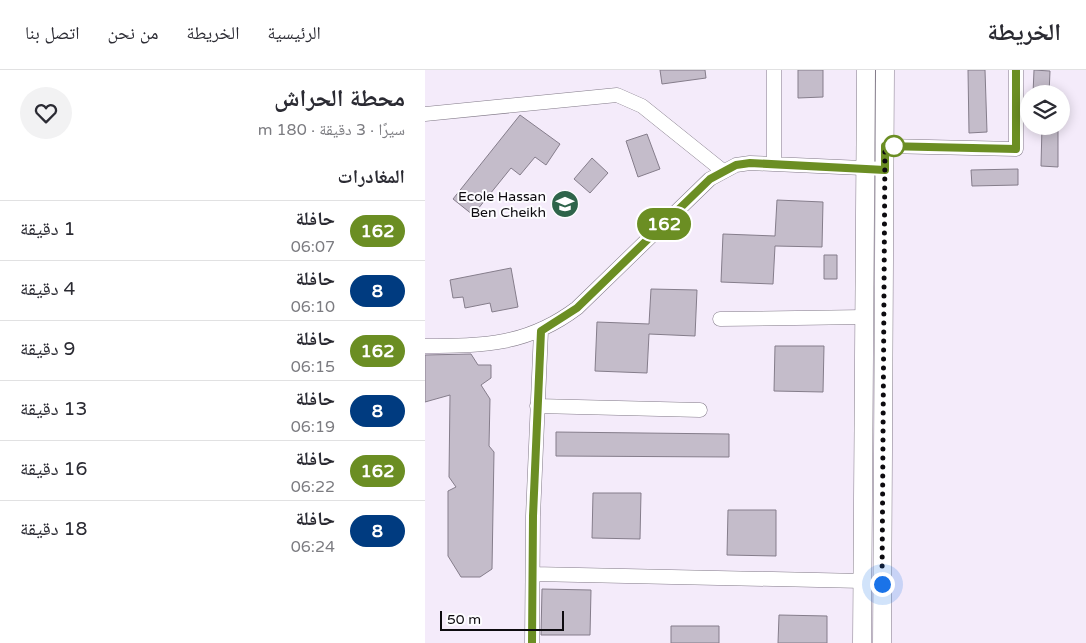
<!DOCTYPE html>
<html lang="ar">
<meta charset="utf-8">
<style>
body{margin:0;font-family:"Varela Round","Noto Naskh Arabic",sans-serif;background:#f2f2f3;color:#2b2b33;direction:rtl;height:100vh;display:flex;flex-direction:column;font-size:19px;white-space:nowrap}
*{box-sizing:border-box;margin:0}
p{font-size:16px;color:#7c7c81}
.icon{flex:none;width:28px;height:28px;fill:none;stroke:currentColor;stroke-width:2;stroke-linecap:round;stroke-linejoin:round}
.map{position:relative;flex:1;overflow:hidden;direction:ltr}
.side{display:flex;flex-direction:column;background:#fff;width:425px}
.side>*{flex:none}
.badge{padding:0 10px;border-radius:16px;font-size:18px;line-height:32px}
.buttons{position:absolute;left:595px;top:15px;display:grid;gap:10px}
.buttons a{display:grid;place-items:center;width:50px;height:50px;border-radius:50%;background:#fff;box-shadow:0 2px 12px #0003;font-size:25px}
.scale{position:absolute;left:15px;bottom:12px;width:124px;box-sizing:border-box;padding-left:5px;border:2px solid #0d0b0f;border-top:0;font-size:14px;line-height:18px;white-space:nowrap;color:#0d0b0f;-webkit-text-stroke:4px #fdfcff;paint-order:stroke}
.you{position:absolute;width:25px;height:25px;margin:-12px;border:4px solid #fff;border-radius:50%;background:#1a73e8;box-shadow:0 0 0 8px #1a73e833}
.map>.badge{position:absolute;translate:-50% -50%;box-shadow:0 0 0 2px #fff}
h2{padding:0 20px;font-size:19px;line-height:45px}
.round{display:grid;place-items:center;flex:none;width:52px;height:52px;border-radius:26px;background:#f2f2f3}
.overview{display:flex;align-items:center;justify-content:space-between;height:85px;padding:0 20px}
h1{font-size:24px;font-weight:700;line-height:38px}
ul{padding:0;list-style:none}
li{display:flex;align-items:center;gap:15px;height:60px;padding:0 20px;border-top:1px solid #e1e1e2}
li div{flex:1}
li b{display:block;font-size:19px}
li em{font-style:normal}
li .badge{min-width:55px;font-weight:700;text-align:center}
header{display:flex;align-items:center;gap:30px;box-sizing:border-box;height:70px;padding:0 25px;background:#fff;border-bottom:1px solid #e1e1e2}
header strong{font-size:24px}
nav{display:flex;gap:28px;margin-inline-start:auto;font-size:18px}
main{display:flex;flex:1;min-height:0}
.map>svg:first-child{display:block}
.building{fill:#c4bcca;stroke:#857d8b}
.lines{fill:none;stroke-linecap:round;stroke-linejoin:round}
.minor-casing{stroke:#827a88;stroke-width:15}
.tertiary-casing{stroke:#827a88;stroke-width:19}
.minor{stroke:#fff;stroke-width:14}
.tertiary{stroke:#fff;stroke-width:18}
.line-casing{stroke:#fff;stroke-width:11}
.line{stroke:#6b8e23;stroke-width:8}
.walk{stroke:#0d0b0f;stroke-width:5;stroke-dasharray:0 9}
.stop-dot{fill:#fff;stroke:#6b8e23;stroke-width:2.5}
.labels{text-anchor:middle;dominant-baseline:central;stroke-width:4;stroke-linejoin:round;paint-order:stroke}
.poi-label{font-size:14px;fill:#0d0b0f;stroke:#fdfcff;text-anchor:end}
</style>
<header>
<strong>الخريطة</strong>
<nav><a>الرئيسية</a><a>الخريطة</a><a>من نحن</a><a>اتصل بنا</a></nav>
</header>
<main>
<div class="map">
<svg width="661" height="573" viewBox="0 0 661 573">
<rect width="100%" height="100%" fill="#f4ebfa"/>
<path class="building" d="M235,0h45l1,8 -44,6z
M373,0h25v27l-25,1z
M543,0h17l2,62 -18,1z
M609,0l16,1 -1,23h-16z
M95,45l40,29 -14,21 -11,-8 -15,18 -9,-7 -38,47 -20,-16z
M617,56h16v41l-17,-1z
M222,64l13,35 -22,8 -12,-36z
M167,88l16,15 -18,20 -16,-14z
M593,99v16l-46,1 -1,-16z
M352,130l46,2 -1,45 -47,-1 -2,38 -52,-2 2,-48 52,2z
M399,185h13v24h-13z
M86,198l7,39 -26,5 -2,-9 -25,5 -2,-11 -10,1 -3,-18z
M226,219l46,1 -2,46 -46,-2 -2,39 -52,-2 2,-49 52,2z
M350,276h49l-1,46 -49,-1z
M46,284l7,11h13v13l-10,7 9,14 -1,47 5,6 -2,117 -12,8h-19l-13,-21v-65l8,-4 -7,-10 1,-82 -25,7v-47z
M131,362l173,2v23l-173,-1z
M168,423h48l-1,46 -48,-1z
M303,440h48v46l-49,-1z
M117,519l49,1 -1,45h-49z
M354,545l48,1v27h-49z
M246,556h48v17h-48z"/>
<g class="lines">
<g class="minor-casing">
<path id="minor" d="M349,0v94
M0,44l192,-19 25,11 81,65
M460,76l131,3v-79
M295,249l144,-2
M0,276c59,0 103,-1 152,-38l133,-129 26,-14 14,-2 135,6
M112,336l163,4
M108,504l329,7
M107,573l1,-127 8,-185"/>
</g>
<g class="tertiary-casing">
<path id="tertiary" d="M437,573l4,-573
M457,573l3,-573"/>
</g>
<use href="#minor" class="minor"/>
<use href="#tertiary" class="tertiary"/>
</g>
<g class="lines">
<g class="line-casing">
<path id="line" d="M107,573l1,-127 8,-185 36,-23 133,-129 26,-14 14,-2 135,7v-24l131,3v-79"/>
</g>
<use href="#line" class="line"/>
<path class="walk" d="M457,514l3,-438h9"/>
</g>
<defs>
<g id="school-disc" transform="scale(1.4375)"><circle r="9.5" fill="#2e644a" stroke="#fdfcff"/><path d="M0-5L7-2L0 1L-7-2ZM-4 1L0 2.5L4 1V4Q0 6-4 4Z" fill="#fff"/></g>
</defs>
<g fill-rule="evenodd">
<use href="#school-disc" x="140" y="134"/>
</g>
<circle class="stop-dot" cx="469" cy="76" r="10"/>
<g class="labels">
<g class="poi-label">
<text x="121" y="126">Ecole Hassan<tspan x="121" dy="16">Ben Cheikh</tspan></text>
</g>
</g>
</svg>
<div class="buttons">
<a><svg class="icon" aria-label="layers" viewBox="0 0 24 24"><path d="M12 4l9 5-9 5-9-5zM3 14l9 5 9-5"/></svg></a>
</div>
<div class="scale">50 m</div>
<div class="you" style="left:457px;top:514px"></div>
<b class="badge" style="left:239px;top:154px;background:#6b8e23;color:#fff">162</b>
</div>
<section class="side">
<div class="overview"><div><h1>محطة الحراش</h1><p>سيرًا · 3 دقيقة · 180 m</p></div><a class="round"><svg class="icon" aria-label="heart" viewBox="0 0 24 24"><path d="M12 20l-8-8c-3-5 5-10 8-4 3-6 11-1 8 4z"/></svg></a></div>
<h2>المغادرات</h2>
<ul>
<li><span class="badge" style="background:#6b8e23;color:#fff">162</span><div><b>حافلة</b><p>06:07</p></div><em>1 دقيقة</em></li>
<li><span class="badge" style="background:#003b80;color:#fff">8</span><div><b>حافلة</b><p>06:10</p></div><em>4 دقيقة</em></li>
<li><span class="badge" style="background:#6b8e23;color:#fff">162</span><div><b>حافلة</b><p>06:15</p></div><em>9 دقيقة</em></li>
<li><span class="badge" style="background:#003b80;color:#fff">8</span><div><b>حافلة</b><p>06:19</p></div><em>13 دقيقة</em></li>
<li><span class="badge" style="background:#6b8e23;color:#fff">162</span><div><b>حافلة</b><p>06:22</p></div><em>16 دقيقة</em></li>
<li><span class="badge" style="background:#003b80;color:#fff">8</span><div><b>حافلة</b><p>06:24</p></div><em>18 دقيقة</em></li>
</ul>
</section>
</main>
